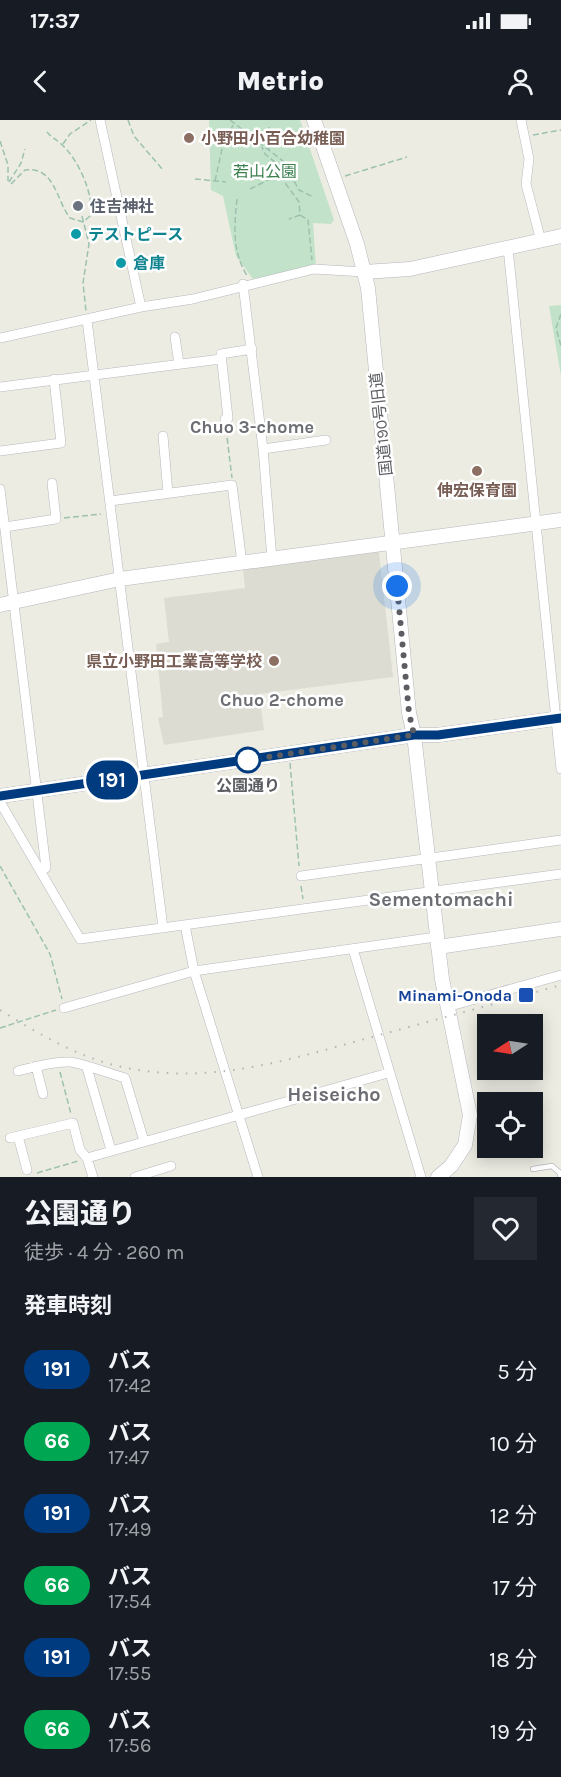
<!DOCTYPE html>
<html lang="ja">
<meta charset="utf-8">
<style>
body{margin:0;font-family:Karla,"Noto Sans JP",sans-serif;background:#242831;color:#f1f3f6;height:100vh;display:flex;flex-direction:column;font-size:22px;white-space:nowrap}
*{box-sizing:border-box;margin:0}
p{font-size:20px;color:#9ea1a6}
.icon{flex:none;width:33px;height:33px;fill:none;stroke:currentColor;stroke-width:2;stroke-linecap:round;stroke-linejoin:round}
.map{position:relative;height:1057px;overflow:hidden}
.details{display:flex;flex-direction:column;background:#171b24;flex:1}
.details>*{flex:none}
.badge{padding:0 12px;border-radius:20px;font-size:21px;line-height:39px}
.needle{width:39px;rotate:258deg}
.controls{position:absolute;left:477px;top:894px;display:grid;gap:12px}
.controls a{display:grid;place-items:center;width:66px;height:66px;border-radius:0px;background:#171b24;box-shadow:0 3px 15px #0003;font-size:30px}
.you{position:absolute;width:30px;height:30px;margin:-15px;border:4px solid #fff;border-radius:50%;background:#1a73e8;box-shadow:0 0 0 9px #1a73e833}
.map>.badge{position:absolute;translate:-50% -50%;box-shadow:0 0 0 3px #fff}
h2{padding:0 24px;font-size:22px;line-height:54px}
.round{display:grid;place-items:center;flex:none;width:63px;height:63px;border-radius:0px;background:#242831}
.head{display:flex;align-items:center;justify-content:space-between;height:102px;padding:0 24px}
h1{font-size:28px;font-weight:800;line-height:45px}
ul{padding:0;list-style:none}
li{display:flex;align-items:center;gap:18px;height:72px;padding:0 24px}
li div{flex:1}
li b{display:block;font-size:22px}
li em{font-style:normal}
li .badge{min-width:66px;font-weight:700;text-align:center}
.status{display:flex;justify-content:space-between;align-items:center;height:42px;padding:0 30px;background:#171b24;direction:ltr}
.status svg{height:16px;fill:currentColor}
header{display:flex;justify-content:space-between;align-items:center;height:78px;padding:0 24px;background:#171b24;font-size:27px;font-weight:800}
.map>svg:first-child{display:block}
.education{fill:#dcdcd2}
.green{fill:#c2e2c9}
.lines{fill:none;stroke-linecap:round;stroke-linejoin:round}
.lane-casing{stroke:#b6b7bc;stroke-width:6}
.street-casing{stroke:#b6b7bc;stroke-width:10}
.secondary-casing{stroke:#b5b6bc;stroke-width:15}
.path{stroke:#9cc2af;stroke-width:1.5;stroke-dasharray:6 3;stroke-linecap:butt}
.lane{stroke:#fff;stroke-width:4.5}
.street{stroke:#fff;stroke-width:9}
.secondary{stroke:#fff;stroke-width:14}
.rail{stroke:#b3b4b4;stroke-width:2;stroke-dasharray:1.5 8;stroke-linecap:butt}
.line-casing{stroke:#fff;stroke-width:14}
.line{stroke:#003b80;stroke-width:9}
.walk{stroke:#5b5d62;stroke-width:6;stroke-dasharray:0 10.8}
.education-dot{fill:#8d6e63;stroke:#fff;stroke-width:2}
.worship-dot{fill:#6b7280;stroke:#fff;stroke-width:2}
.culture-dot{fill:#0f9aa8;stroke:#fff;stroke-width:2}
.stop-dot{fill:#fff;stroke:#003b80;stroke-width:3}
.transit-dot{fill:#1a4fb4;stroke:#fff;stroke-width:2}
.labels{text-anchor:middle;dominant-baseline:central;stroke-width:5;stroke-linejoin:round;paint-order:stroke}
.education-label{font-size:16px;font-weight:bold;fill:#785e54;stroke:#fff;text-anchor:start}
.park-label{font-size:16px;fill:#3d8050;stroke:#fff}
.worship-label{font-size:16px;font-weight:bold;fill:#5b616d;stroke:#fff;text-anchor:start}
.culture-label{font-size:16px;font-weight:bold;fill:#0d838f;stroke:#fff;text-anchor:start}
.street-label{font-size:16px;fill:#5b5d62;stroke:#fff}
.stop-label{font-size:16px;font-weight:bold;fill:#5b5d62;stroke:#fff}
.transit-label{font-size:16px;font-weight:bold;fill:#164399;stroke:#fff;text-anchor:end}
.neighbourhood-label{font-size:18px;font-weight:bold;fill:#6c6e74;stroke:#fff}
.quarter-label{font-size:20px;font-weight:bold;fill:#6c6e74;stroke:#fff}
</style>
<div class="status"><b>17:37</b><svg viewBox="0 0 49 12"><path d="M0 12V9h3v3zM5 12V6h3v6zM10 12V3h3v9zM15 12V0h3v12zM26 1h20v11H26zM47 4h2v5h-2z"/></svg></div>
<header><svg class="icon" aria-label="back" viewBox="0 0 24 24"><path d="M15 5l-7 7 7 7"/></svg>Metrio<svg class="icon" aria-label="person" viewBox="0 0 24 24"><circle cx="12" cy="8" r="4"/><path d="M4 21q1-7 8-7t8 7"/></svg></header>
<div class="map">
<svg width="561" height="1057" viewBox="0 0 561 1057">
<rect width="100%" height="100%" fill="#ecece3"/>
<path class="education" d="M379,432l14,125 -134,17 5,36 -100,15 -6,-27 5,-1 -7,-73 13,-2 -5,-44 81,-10 -2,-19z"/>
<path class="green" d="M209,0h91l34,100 -3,4 -18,-1 3,43 -63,13 -17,-23 -13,-60 -12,-6z
M561,185v71l-12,-70z"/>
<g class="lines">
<g class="lane-casing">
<path id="lane" d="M533,1049l19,-3 7,6 2,5"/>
</g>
<g class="street-casing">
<path id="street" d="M100,0l41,187
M521,0l8,39 -3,25 15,57
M508,128l53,521
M243,164l20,165 9,110
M87,200l76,608
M175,217l4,27
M0,218l141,-31 52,-8 121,-30 50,3
M0,267l221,-28
M225,299l3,-1 -7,-64 31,-5
M163,316l5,57
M263,329l63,-9
M0,331l61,-8 -7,-64
M0,369l46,379 -5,3
M110,381l122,-16 10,78
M5,407l51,-8 -4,-36
M0,682l80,137 481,-65
M301,756l260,-36
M185,805l9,46 64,206
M353,829l68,228
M447,887l114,-32
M64,888l130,-37 242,-34
M36,946l7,28
M87,948l24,82
M18,951c15,-4 36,-10 52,-9 11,1 41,12 55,16l19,63
M18,1016l9,34
M10,1018l63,-15 7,27 7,8 6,19
M87,1038l301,-85
M135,1057l36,-11"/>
</g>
<g class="secondary-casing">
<path id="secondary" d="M314,0l43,124 11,44 41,425 5,22 28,244 28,136 -5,30 -14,21 -13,11
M364,152l46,-3 151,-33
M0,485l120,-26 441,-59
M0,676l414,-61h24l123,-17
M438,827l123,-18"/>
</g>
<path class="path" d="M128,0l6,16 29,34
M230,0l53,41 16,29 14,7
M533,15l28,-5
M256,18l12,-3
M0,21l8,24v16
M63,24l7,-10 21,-14
M269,31v-25
M280,56l19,26 1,13 -11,4
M345,56l62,-19
M195,59l31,3
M215,61l7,-32 11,-24
M9,62l12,-19 4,-14
M11,64l14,-14c30,-4 31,30 45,48l13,4 7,-6c5,-21 -13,-59 -29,-72 -5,-5 -10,-7 -14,-12
M250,69l36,-18 -21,-17 -3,-7
M237,79c-3,27 -5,54 11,78
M300,95l8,5 4,40
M82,96l7,28 -6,39 3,28
M561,194l-5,14 5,18
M226,309l6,49
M64,398l37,-4
M290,643l9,103
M0,746l50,88 12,45
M301,766l2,13
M0,908l56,-18
M60,952l11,42
M37,1053l41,-12"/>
<use href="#lane" class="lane"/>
<use href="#street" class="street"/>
<use href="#secondary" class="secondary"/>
<path class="rail" d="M0,890c41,25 80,49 127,58 86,17 164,-9 245,-31 63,-17 126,-34 189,-52"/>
</g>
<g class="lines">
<g class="line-casing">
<path id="line" d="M0,676l414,-61h24l123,-17"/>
</g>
<use href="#line" class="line"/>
<path class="walk" d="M248,640l166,-25 -5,-22 -12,-127"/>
</g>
<g class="education-dot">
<circle cx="189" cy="18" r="6"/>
<circle cx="477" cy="351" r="6"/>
<circle cx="274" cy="541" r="6"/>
</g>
<circle class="worship-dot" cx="78" cy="86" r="6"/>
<g class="culture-dot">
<circle cx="76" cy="114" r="6"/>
<circle cx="121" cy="143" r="6"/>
</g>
<circle class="stop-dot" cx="248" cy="640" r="12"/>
<rect class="transit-dot" x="518" y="867" width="16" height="16" rx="3"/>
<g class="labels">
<g class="education-label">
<text x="201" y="18">小野田小百合幼稚園</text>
<text x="477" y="370" text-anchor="middle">伸宏保育園</text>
<text x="262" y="541" text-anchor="end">県立小野田工業高等学校</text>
</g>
<g class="park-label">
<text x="265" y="51">若山公園</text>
</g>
<g class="worship-label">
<text x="90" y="86">住吉神社</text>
</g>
<g class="culture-label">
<text x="88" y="114">テストピース</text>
<text x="133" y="143">倉庫</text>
</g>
<g class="street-label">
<text transform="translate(381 304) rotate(-96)">国道190号旧道</text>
</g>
<g class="stop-label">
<text x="248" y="665">公園通り</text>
</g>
<g class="transit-label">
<text x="512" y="875">Minami-Onoda</text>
</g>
<g class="neighbourhood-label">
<text x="252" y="307">Chuo 3-chome</text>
<text x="282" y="580">Chuo 2-chome</text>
</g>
<g class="quarter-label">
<text x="441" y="779">Sementomachi</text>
<text x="334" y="974">Heiseicho</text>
</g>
</g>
</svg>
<div class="controls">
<a><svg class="needle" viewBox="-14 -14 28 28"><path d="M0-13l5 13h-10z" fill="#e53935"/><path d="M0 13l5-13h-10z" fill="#9ea1a6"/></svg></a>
<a><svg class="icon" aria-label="locate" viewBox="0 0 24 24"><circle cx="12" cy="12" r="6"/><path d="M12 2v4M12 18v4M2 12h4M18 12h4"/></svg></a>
</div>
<div class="you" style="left:397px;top:466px"></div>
<b class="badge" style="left:112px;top:660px;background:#003b80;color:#fff">191</b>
</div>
<section class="details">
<div class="head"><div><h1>公園通り</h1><p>徒歩 · 4 分 · 260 m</p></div><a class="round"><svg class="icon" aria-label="heart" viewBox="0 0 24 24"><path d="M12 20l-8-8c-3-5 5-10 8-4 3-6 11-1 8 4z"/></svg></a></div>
<h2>発車時刻</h2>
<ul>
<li><span class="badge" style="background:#003b80;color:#fff">191</span><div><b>バス</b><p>17:42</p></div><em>5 分</em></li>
<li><span class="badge" style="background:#00a651;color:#fff">66</span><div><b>バス</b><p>17:47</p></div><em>10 分</em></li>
<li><span class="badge" style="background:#003b80;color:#fff">191</span><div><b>バス</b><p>17:49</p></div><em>12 分</em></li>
<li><span class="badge" style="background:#00a651;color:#fff">66</span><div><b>バス</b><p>17:54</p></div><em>17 分</em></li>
<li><span class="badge" style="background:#003b80;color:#fff">191</span><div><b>バス</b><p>17:55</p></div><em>18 分</em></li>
<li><span class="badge" style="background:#00a651;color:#fff">66</span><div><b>バス</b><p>17:56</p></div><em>19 分</em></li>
</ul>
</section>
